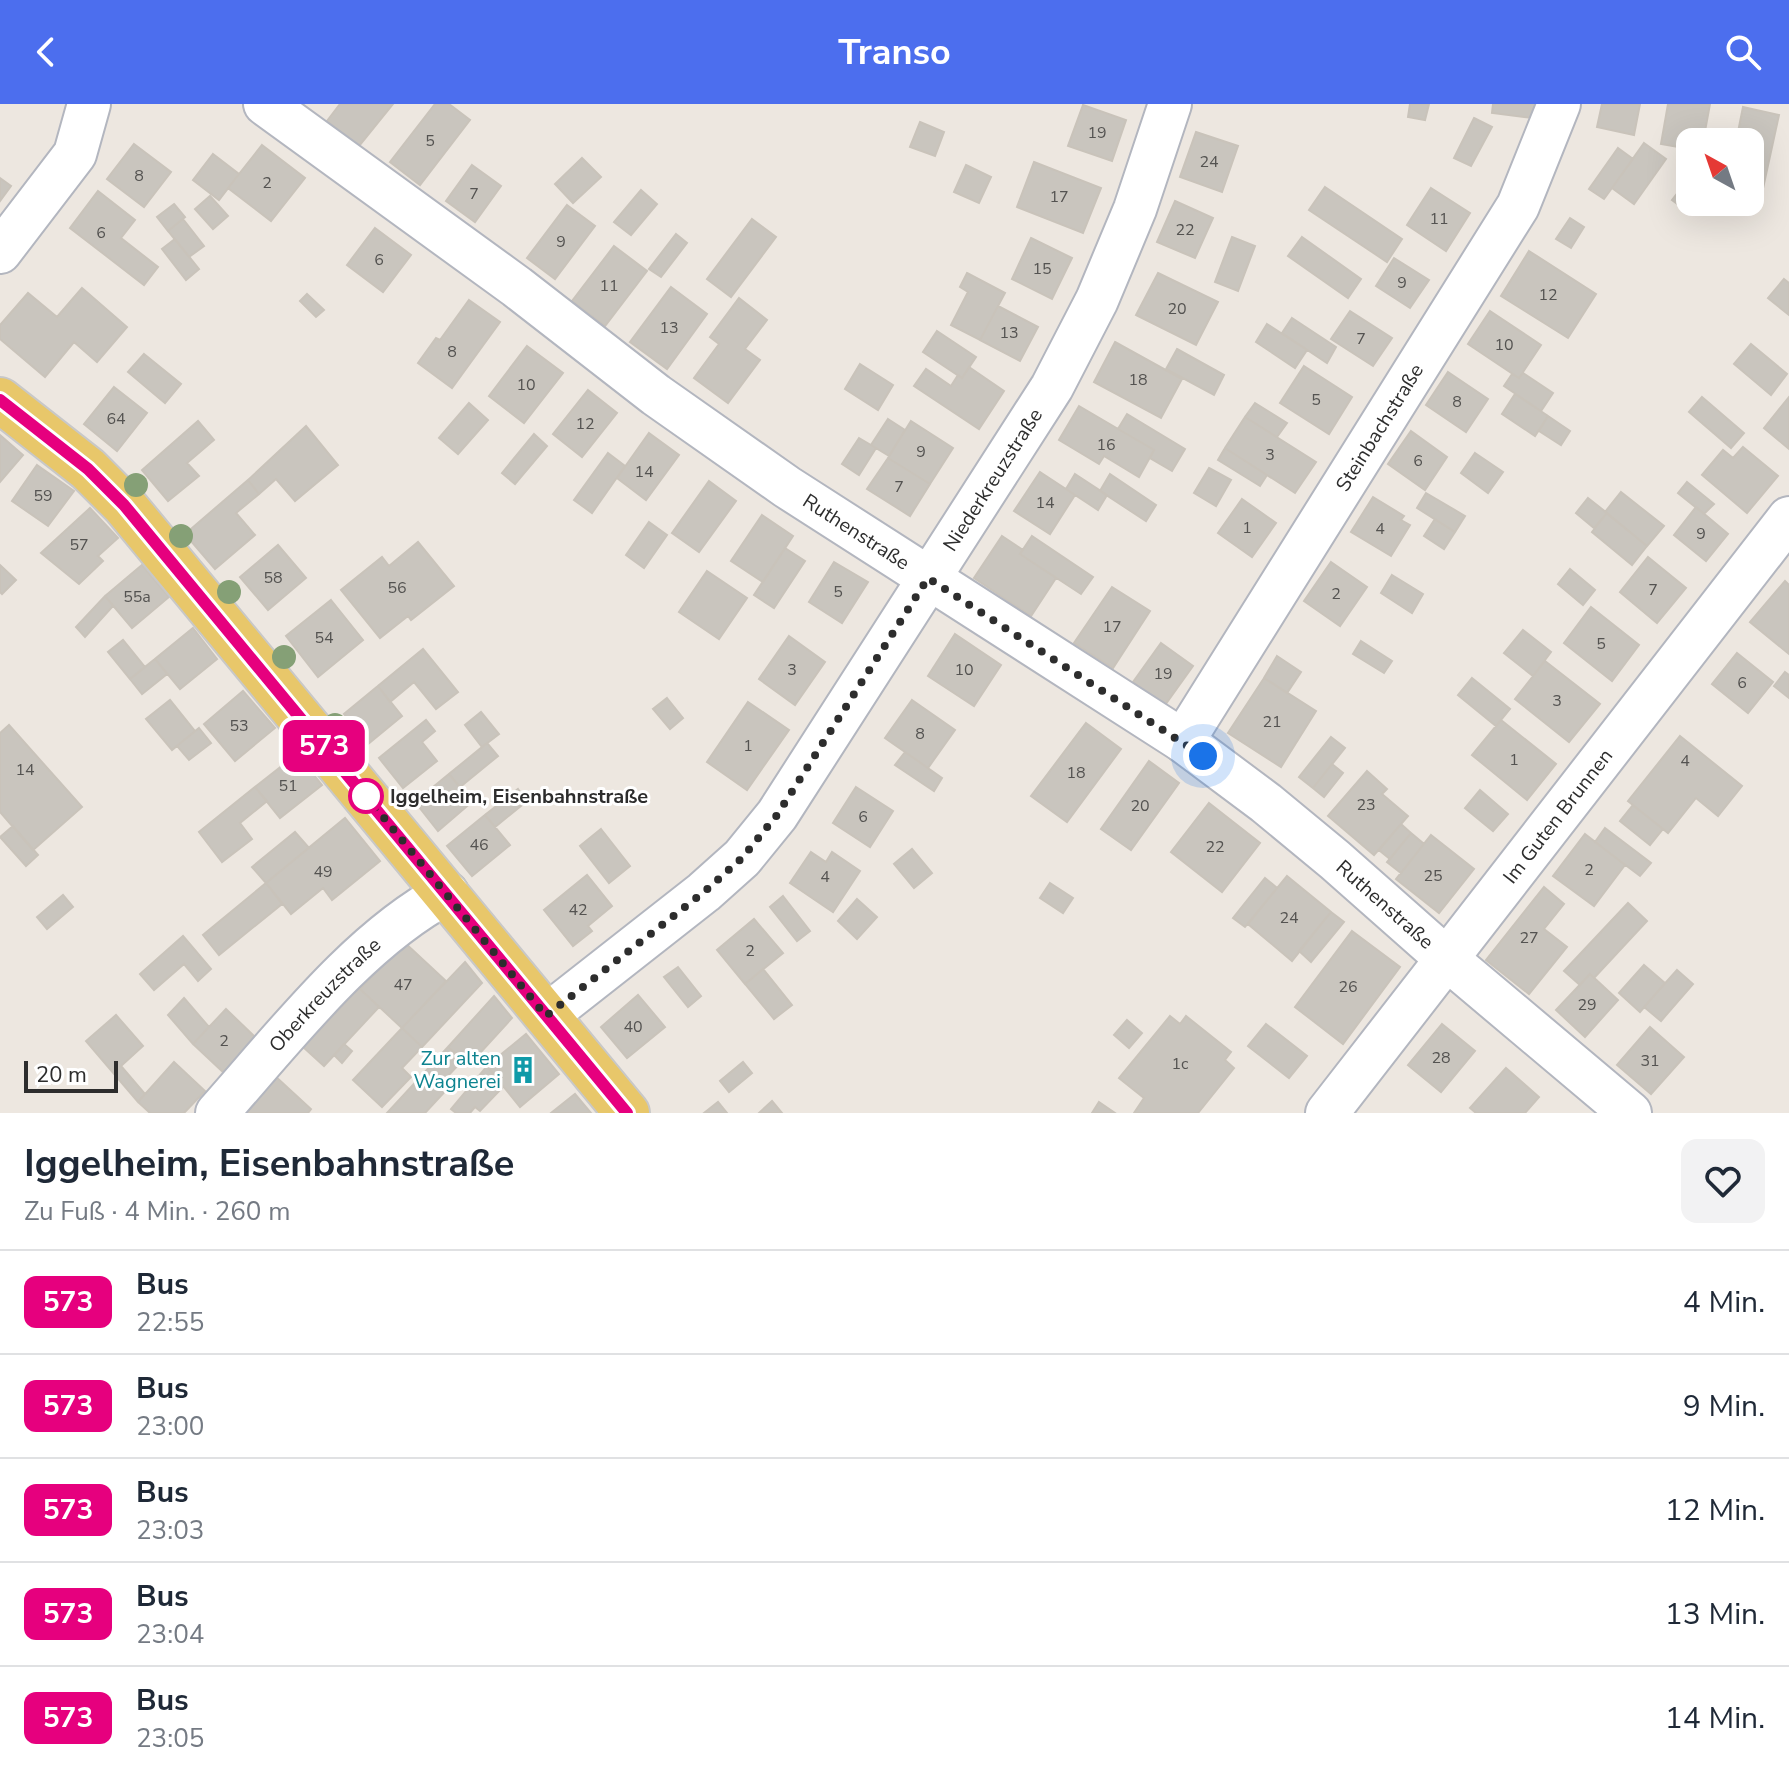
<!DOCTYPE html>
<html lang="de">
<meta charset="utf-8">
<style>
body{margin:0;font-family:"Nunito Sans",sans-serif;background:#f2f2f3;color:#1f2937;height:100vh;display:flex;flex-direction:column;font-size:30px;white-space:nowrap}
*{box-sizing:border-box;margin:0}
p{font-size:26px;color:#747a83}
.icon{flex:none;width:44px;height:44px;fill:none;stroke:currentColor;stroke-width:2;stroke-linecap:round;stroke-linejoin:round}
.map{position:relative;height:1009px;overflow:hidden}
.details{display:flex;flex-direction:column;background:#fff;flex:1}
.details>*{flex:none}
.badge{padding:0 16px;border-radius:12px;font-size:28px;line-height:52px}
.needle{width:52px;rotate:320deg}
.tools{position:absolute;left:1676px;top:24px;display:grid;gap:16px}
.tools a{display:grid;place-items:center;width:88px;height:88px;border-radius:16px;background:#fff;box-shadow:0 8px 32px #0002;font-size:40px}
.scale{position:absolute;left:24px;bottom:20px;width:94px;box-sizing:border-box;padding-left:8px;border:4px solid #2d2d2d;border-top:0;font-size:22px;line-height:28px;white-space:nowrap;color:#2d2d2d;-webkit-text-stroke:6px #fff;paint-order:stroke}
.you{position:absolute;width:40px;height:40px;margin:-20px;border:6px solid #fff;border-radius:50%;background:#1a73e8;box-shadow:0 0 0 12px #1a73e833}
.map>.badge{position:absolute;translate:-50% -50%;box-shadow:0 0 0 4px #fff}
.round{display:grid;place-items:center;flex:none;width:84px;height:84px;border-radius:16px;background:#f2f2f3}
.head{display:flex;align-items:center;justify-content:space-between;height:136px;padding:0 24px}
h1{font-size:38px;font-weight:700;line-height:60px}
ul{padding:0;list-style:none}
li{display:flex;align-items:center;gap:24px;height:104px;padding:0 24px;border-top:2px solid #e0e1e3}
li div{flex:1}
li b{display:block;font-size:30px}
li em{font-style:normal}
li .badge{min-width:88px;font-weight:700;text-align:center}
header{display:flex;justify-content:space-between;align-items:center;height:104px;padding:0 24px;background:#4c6eee;color:#fff;font-size:36px;font-weight:700}
.map>svg:first-child{display:block}
.building{fill:#c9c5be;stroke:#c9c3ba;stroke-width:2}
.lines{fill:none;stroke-linecap:round;stroke-linejoin:round}
.minor-casing{stroke:#b3b6bf;stroke-width:46}
.major-casing{stroke:#c8c8c8;stroke-width:48}
.minor{stroke:#fff;stroke-width:42}
.major{stroke:#e8c76a;stroke-width:44}
.tree{fill:#85a076}
.line-casing{stroke:#fff;stroke-width:18}
.line{stroke:#e6007e;stroke-width:12}
.walk{stroke:#2d2d2d;stroke-width:8;stroke-dasharray:0 14.4}
.stop-dot{fill:#fff;stroke:#e6007e;stroke-width:4}
.labels{text-anchor:middle;dominant-baseline:central;stroke-width:6;stroke-linejoin:round;paint-order:stroke}
.number-label{font-size:16px;fill:#545351}
.street-label{font-size:20px;fill:#2d2d2d;stroke:#fff}
.stop-label{font-size:20px;font-weight:bold;fill:#2d2d2d;stroke:#fff;text-anchor:start}
.culture-label{font-size:20px;fill:#0d838f;stroke:#fff;text-anchor:end}
</style>
<header><svg class="icon" aria-label="back" viewBox="0 0 24 24"><path d="M15 5l-7 7 7 7"/></svg>Transo<svg class="icon" aria-label="search" viewBox="0 0 24 24"><circle cx="10" cy="10" r="6"/><path d="M15 15l6 6"/></svg></header>
<div class="map">
<svg width="1789" height="1009" viewBox="0 0 1789 1009">
<rect width="100%" height="100%" fill="#ede7e0"/>
<path class="building" d="M340,0h53l-34,42 -32,-25z
M435,0h14l21,16 -50,65 -30,-23z
M1410,0h19l-4,16 -17,-3z
M1493,0h42l-2,14 -41,-5z
M1602,0h38l-6,31 -37,-8z
M1668,0h42l-7,38h-13v7l-29,-5z
M1083,1l43,15 -14,41 -44,-15z
M1743,3l36,8 -17,78 -12,-3v-48h-14z
M1474,14l18,9 -21,39 -17,-8z
M920,18l24,10 -9,24 -25,-9z
M1196,28l42,14 -16,46 -42,-15z
M1644,39l22,16 -32,45 -22,-16z
M134,40l37,28 -27,35 -37,-28z
M262,41l43,33 -34,43 -43,-33z
M1618,44l15,11 -29,40 -15,-10z
M213,50l26,20 -20,26 -26,-20z
M582,54l19,19 -28,26 -18,-19z
M1034,58l67,26 -18,45 -66,-26z
M472,61l29,21 -26,36 -29,-21z
M966,61l25,12 -12,26 -25,-11z
M1690,73v25h9l-8,12 -19,-14z
M0,74l11,8 -11,15z
M1325,83l77,52 -15,23 -78,-52z
M1431,84l39,25 -24,38 -39,-26z
M641,86l16,14 -26,31 -17,-13z
M98,87l37,29 -14,18 37,29 -14,18 -74,-57z
M210,92l18,20 -15,13 -18,-20z
M1175,97l38,17 -18,40 -38,-16z
M174,100l11,13 -17,14 -11,-14z
M567,101l28,21 -40,53 -28,-21z
M1570,114l14,9 -13,21 -15,-9z
M183,115l21,27 -15,11 -21,-26z
M752,115l24,18 -45,60 -24,-18z
M375,124l36,27 -28,37 -36,-27z
M676,130l11,9 -26,34 -12,-8z
M1232,133l23,9 -17,45 -23,-9z
M1302,133l59,42 -13,19 -60,-42z
M1031,134l41,20 -20,41 -40,-20z
M175,135l24,30 -13,11 -24,-31z
M614,142l33,25 -42,55 -33,-25z
M1529,147l67,43 -28,44 -67,-42z
M1394,154l35,22 -19,28 -34,-22z
M967,169l38,20 -25,47 -29,-15 17,-33 -8,-5z
M1158,169l60,29 -22,43 -60,-30z
M1784,175l5,4v32l-21,-17z
M671,183l36,27 -40,55 -37,-27z
M82,184l45,39 -30,35 -23,-20 -29,35 -45,-38v-14l28,-32 29,24z
M307,190l17,16 -8,7 -16,-16z
M739,194l28,22 -22,29 15,11 -32,43 -34,-25 25,-34 -9,-7z
M469,196l31,22 -48,66 -34,-25 18,-25 4,2z
M998,202l40,21 -18,34 -40,-21z
M1350,207l42,27 -19,28 -42,-27z
M1490,207l51,34 -22,33 -51,-34z
M1292,214l44,29 -9,16 -45,-30z
M1267,220l40,26 -12,18 -39,-26z
M937,227l39,26 -14,21 -39,-26z
M1115,238l67,37 -21,39 -67,-36z
M1751,240l36,30 -16,21 -37,-31z
M527,242l36,27 -39,50 -35,-27z
M1177,245l47,26 -10,20 -48,-26z
M144,250l37,30 -16,19 -37,-31z
M860,260l33,21 -15,25 -33,-21z
M1304,262l48,31 -23,37 -49,-31z
M969,263l35,24 -25,38 -65,-43 12,-17 25,17 7,-11 4,3z
M1448,268l40,27 -22,33 -40,-27z
M1523,269l30,20 -12,18 -37,-25 8,-12 7,4z
M114,283l33,26 -30,38 -33,-27z
M588,286l29,23 -35,44 -29,-23z
M1515,290l33,22 -13,20 -33,-22z
M1702,293l42,36 -13,15 -42,-36z
M1789,293v52l-25,-21z
M469,299l19,17 -30,34 -19,-16z
M1255,299l32,20 -10,14 -32,-20z
M1079,302l75,44 -15,27 -35,-21 -5,8 -40,-24z
M1127,310l58,35 -13,22 -22,-13 4,-8 -36,-21z
M1548,312l22,15 -9,14 -22,-14z
M1245,313l71,45 -21,31 -70,-45z
M888,315l17,11 -16,26 -18,-11z
M198,317l16,19 -27,23 12,13 -31,25 -26,-31z
M911,317l42,27 -23,36 -42,-26z
M306,322l32,39 -43,36 -19,-22 -17,15 -11,-14z
M1411,327l36,26 -22,33 -37,-26z
M649,329l30,22 -33,45 -29,-22z
M534,330l13,12 -32,38 -13,-11z
M0,331l23,20 -23,27z
M859,334l17,10 -17,27 -17,-11z
M1743,343l35,29 -31,37 -45,-38 21,-25 10,8z
M1225,344l42,27 -7,11 -42,-26z
M608,349l17,13 -33,47 -18,-13z
M1475,349l28,19 -15,21 -27,-20z
M888,354l42,26 -20,32 -43,-27z
M37,361l37,26 -26,35 -36,-25z
M1209,364l22,12 -15,26 -22,-13z
M1040,368l35,23 -25,39 -36,-23z
M1075,370l32,21 -9,15 -32,-21z
M1110,370l46,31 -10,16 -46,-30z
M248,376l11,14 -23,19 19,22 -40,34 -30,-35z
M709,377l27,20 -37,51 -27,-19z
M1687,378l27,22 -10,10 -26,-21z
M1621,388l43,34 -17,20 -42,-34z
M1426,389l39,23 -10,16 -38,-24z
M1373,393l31,19 -3,4 9,5 -19,31 -40,-24z
M1588,394l19,15 -13,15 -18,-15z
M1242,395l34,24 -24,34 -34,-24z
M1696,403l32,27 -22,27 -32,-26z
M90,404l28,30 -20,18 5,5 -24,23 -38,-31z
M1607,409l40,33 -15,19 -40,-33z
M762,411l31,21 -30,46 -32,-21z
M1435,415l20,13 -11,17 -20,-13z
M649,418l18,13 -23,33 -18,-13z
M1002,432l21,14 -3,4 36,24 -25,38 -57,-38z
M1032,432l61,41 -12,17 -61,-40z
M418,438l36,44 -43,34 -3,-4 -28,22 -39,-48 41,-33 7,9z
M278,441l28,33 -38,32 -28,-33z
M785,444l20,13 -31,47 -20,-13z
M1648,453l38,31 -29,35 -37,-31z
M834,458l34,20 -26,41 -33,-21z
M1331,458l36,25 -27,39 -36,-25z
M0,461l16,15 -14,14 -2,-2z
M142,461l27,32 -37,31 -27,-32z
M1570,465l25,21 -12,15 -25,-21z
M707,467l40,27 -28,41 -40,-27z
M1392,471l31,19 -11,19 -31,-20z
M1785,477l4,4v69l-39,-32z
M1112,483l38,24 -37,57 -39,-25z
M105,492l8,10 -28,31 -9,-10z
M331,496l32,40 -45,37 -32,-41z
M1591,503l48,38 -27,36 -48,-38z
M193,524l24,31 -37,30 -25,-30z
M1523,526l28,22 -18,24 -29,-23z
M955,530l46,31 -27,41 -46,-30z
M789,532l36,26 -30,43 -36,-26z
M123,536l22,27 -15,12 -22,-27z
M1361,537l31,20 -8,12 -31,-19z
M1161,539l32,23 -28,39 -32,-23z
M423,545l35,43 -22,17 -22,-27 -24,20 -12,-16z
M1737,549l36,29 -25,31 -36,-29z
M1277,552l24,16 -14,21 -23,-15z
M155,555l12,15 -25,20 -12,-15z
M1545,557l55,43 -31,38 -54,-43z
M1785,568l4,3v23l-15,-12z
M1264,574l52,33 -35,56 -53,-34z
M1472,574l38,31 -14,17 -38,-31z
M378,582l24,30 -34,28 -24,-30z
M243,587l32,37 -40,33 -31,-37z
M667,594l16,20 -13,11 -17,-20z
M170,596l25,31 -23,19 -26,-31z
M912,596l43,30 -27,38 -43,-30z
M748,598l41,28 -42,60 -40,-28z
M481,608l18,22 -17,13 -17,-22z
M426,616l9,11 -13,11 15,19 -34,27 -24,-30z
M1501,616l55,44 -29,36 -55,-45z
M1086,619l35,26 -54,73 -36,-26z
M9,621l73,82 -49,43 -33,-38v-79z
M199,624l12,15 -22,17 -12,-14z
M1680,632l62,50 -24,30 -22,-18 -28,35 -40,-32z
M1331,633l14,11 -32,40 -14,-11z
M487,639l11,13 -38,31 -11,-13z
M905,648l37,26 -8,13 -39,-26z
M297,650l25,31 -42,33 -25,-31z
M1149,657l30,22 -48,67 -30,-21z
M1332,660l11,9 -19,24 -11,-9z
M1367,667l20,18 -5,5 26,22 -34,39 -46,-39z
M449,670l23,28 -34,29 -23,-29z
M255,683l12,14 -27,22 12,16 -30,23 -23,-30z
M856,683l37,24 -23,36 -37,-24z
M518,685l9,12 -32,26 -10,-12z
M1480,686l28,24 -15,17 -28,-23z
M1209,699l51,40 -38,49 -51,-40z
M1633,701l30,24 -13,16 -30,-24z
M485,711l25,30 -38,31 -25,-30z
M345,714l35,43 -48,39 -9,-12 -32,26 -25,-31z
M1401,720l10,9 -21,26 -11,-9z
M13,722l25,29 -12,11 -26,-29z
M1605,724l46,35 -11,13 -45,-34z
M601,725l29,37 -21,17 -29,-37z
M295,728l14,16 -43,35 -14,-16z
M1411,729l13,11 -23,29 -14,-11z
M1585,730l40,31 -31,41 -41,-30z
M1431,731l43,34 -35,44 -43,-34z
M912,745l20,24 -18,15 -20,-24z
M811,748l15,10 6,-10 28,19 -27,41 -43,-29z
M587,771l25,31 -24,20 4,5 -19,15 -29,-36z
M1287,772l44,36 -39,49 -44,-37z
M1265,774l12,10 -32,39 -12,-9z
M266,779l16,21 -63,51 -16,-20z
M1050,779l23,15 -10,15 -23,-15z
M1544,783l20,17 -20,25 23,18 -38,47 -43,-34z
M63,791l10,12 -26,22 -10,-12z
M783,792l27,35 -13,10 -27,-34z
M857,795l20,18 -20,22 -19,-18z
M1628,799l19,18 -53,57 -4,-4 -10,11 -16,-14z
M1331,808l13,10 -33,40 -12,-11z
M754,815l29,34 -38,31 -28,-34z
M1352,827l48,36 -57,77 -48,-37z
M183,832l28,33 -13,12 -14,-17 -30,26 -14,-16z
M404,838l42,39 -44,47 -42,-39z
M465,858l17,21 -60,64 -20,-19z
M1644,861l21,18 -25,29 -21,-19z
M678,863l23,29 -13,11 -24,-30z
M763,865l29,36 -18,14 -29,-35z
M1677,866l16,14 -32,37 -17,-14z
M1590,870l28,26 -33,37 -29,-27z
M359,884l20,19 -55,59 -21,-19z
M638,891l27,32 -38,31 -26,-31z
M494,892l18,22 -43,47 -21,-18z
M184,894l25,29 -16,17 -25,-29z
M226,905l30,29 -33,34 -30,-28z
M116,911l27,31 -22,20 24,28 -7,8 -52,-61z
M1170,912l10,8 6,-8 45,36 -6,8 9,8 -36,45h-64l10,-15 -25,-20z
M1127,916l15,13 -13,15 -15,-13z
M1266,920l41,32 -18,22 -41,-32z
M1442,920l33,27 -34,41 -33,-27z
M1650,923l34,30 -33,37 -34,-29z
M402,924l20,19 -20,21 9,9 -29,30 -29,-27z
M526,930l33,40 -39,33 -33,-41z
M344,940l8,7 -10,12 -8,-8z
M448,943l15,13 -19,20 6,6 -25,27h-38z
M174,958l31,29 -21,22h-34l-12,-11z
M743,958l9,11 -23,19 -9,-11z
M487,962l16,21 -23,24 -5,-4 -5,6h-14l-5,-4z
M1506,964l33,29 -14,16h-49l-6,-5z
M275,972l36,33 -3,4h-67z
M575,990l16,19h-40z
M772,997l10,12h-23z
M718,998l9,11h-23z
M1099,998l16,11h-23z"/>
<g class="lines">
<g class="minor-casing">
<g id="minor">
<path id="s1" d="M265,0l252,183 139,108 131,92 396,254 83,62 69,57 112,99 183,154"/>
<path d="M0,148l75,-98 14,-50"/>
<path id="s2" d="M1183,637l335,-535 41,-102"/>
<path id="s3" d="M546,912l158,-124 38,-34 35,-43 275,-428 45,-87 38,-91 35,-105"/>
<path id="s4" d="M217,1009c66,-74 142,-174 230,-220"/>
<path id="s5" d="M1327,1009l462,-595"/>
</g>
</g>
<g class="major-casing">
<path id="major" d="M0,296l88,69 36,36 503,608"/>
</g>
<use href="#minor" class="minor"/>
<use href="#major" class="major"/>
</g>
<g class="tree">
<circle cx="136" cy="381" r="12"/>
<circle cx="181" cy="432" r="12"/>
<circle cx="229" cy="488" r="12"/>
<circle cx="284" cy="553" r="12"/>
<circle cx="335" cy="621" r="12"/>
</g>
<g class="lines">
<g class="line-casing">
<path id="line" d="M0,296l88,69 36,36 503,608"/>
</g>
<use href="#line" class="line"/>
<path class="walk" d="M366,692l180,220 158,-124 38,-34 35,-43 151,-237 275,178"/>
</g>
<defs>
<g id="building-bare" transform="scale(2.16)"><path d="M-4-6H4V6H1V3H-1V6H-4ZM-2.5-4.3h1.7v1.8h-1.7ZM.8-4.3h1.7v1.8H.8ZM-2.5-1h1.7V.8h-1.7ZM.8-1h1.7V.8H.8Z" fill="#0f9aa8" stroke="#fff" stroke-width="2.5" paint-order="stroke"/></g>
</defs>
<g fill-rule="evenodd">
<use href="#building-bare" x="523" y="966"/>
</g>
<circle class="stop-dot" cx="366" cy="692" r="16"/>
<g class="labels">
<g class="number-label">
<text x="1097" y="29">19</text>
<text x="430" y="37">5</text>
<text x="1209" y="58">24</text>
<text x="139" y="72">8</text>
<text x="267" y="79">2</text>
<text x="474" y="90">7</text>
<text x="1059" y="93">17</text>
<text x="1439" y="115">11</text>
<text x="1185" y="126">22</text>
<text x="101" y="129">6</text>
<text x="561" y="138">9</text>
<text x="379" y="156">6</text>
<text x="1042" y="165">15</text>
<text x="1402" y="179">9</text>
<text x="609" y="182">11</text>
<text x="1548" y="191">12</text>
<text x="1177" y="205">20</text>
<text x="669" y="224">13</text>
<text x="1009" y="229">13</text>
<text x="1361" y="235">7</text>
<text x="1504" y="241">10</text>
<text x="452" y="248">8</text>
<text x="1138" y="276">18</text>
<text x="526" y="281">10</text>
<text x="1316" y="296">5</text>
<text x="1457" y="298">8</text>
<text x="116" y="315">64</text>
<text x="585" y="320">12</text>
<text x="1106" y="341">16</text>
<text x="921" y="348">9</text>
<text x="1270" y="351">3</text>
<text x="1418" y="357">6</text>
<text x="644" y="368">14</text>
<text x="899" y="383">7</text>
<text x="43" y="392">59</text>
<text x="1045" y="399">14</text>
<text x="1247" y="424">1</text>
<text x="1380" y="425">4</text>
<text x="1701" y="430">9</text>
<text x="79" y="441">57</text>
<text x="273" y="474">58</text>
<text x="397" y="484">56</text>
<text x="1653" y="486">7</text>
<text x="838" y="488">5</text>
<text x="1336" y="490">2</text>
<text x="137" y="493">55a</text>
<text x="1112" y="523">17</text>
<text x="324" y="534">54</text>
<text x="1601" y="540">5</text>
<text x="792" y="566">3</text>
<text x="964" y="566">10</text>
<text x="1163" y="570">19</text>
<text x="1742" y="579">6</text>
<text x="1557" y="597">3</text>
<text x="1272" y="618">21</text>
<text x="239" y="622">53</text>
<text x="920" y="630">8</text>
<text x="748" y="642">1</text>
<text x="1514" y="656">1</text>
<text x="1685" y="657">4</text>
<text x="25" y="666">14</text>
<text x="1076" y="669">18</text>
<text x="288" y="682">51</text>
<text x="1366" y="701">23</text>
<text x="1140" y="702">20</text>
<text x="863" y="713">6</text>
<text x="479" y="741">46</text>
<text x="1215" y="743">22</text>
<text x="1589" y="766">2</text>
<text x="323" y="768">49</text>
<text x="1433" y="772">25</text>
<text x="825" y="773">4</text>
<text x="578" y="806">42</text>
<text x="1289" y="814">24</text>
<text x="1529" y="834">27</text>
<text x="750" y="847">2</text>
<text x="403" y="881">47</text>
<text x="1348" y="883">26</text>
<text x="1587" y="901">29</text>
<text x="633" y="923">40</text>
<text x="224" y="937">2</text>
<text x="1441" y="954">28</text>
<text x="1650" y="957">31</text>
<text x="1180" y="960">1c</text>
</g>
<g class="street-label">
<text stroke="none"><textPath href="#s2" startOffset="370">Steinbachstraße</textPath></text>
<text stroke="none"><textPath href="#s3" startOffset="706">Niederkreuzstraße</textPath></text>
<text stroke="none"><textPath href="#s1" startOffset="730">Ruthenstraße</textPath></text>
<text stroke="none"><textPath href="#s5" startOffset="376">Im Guten Brunnen</textPath></text>
<text stroke="none"><textPath href="#s1" startOffset="1378">Ruthenstraße</textPath></text>
<text stroke="none"><textPath href="#s4" startOffset="160">Oberkreuzstraße</textPath></text>
</g>
<g class="stop-label">
<text x="390" y="692">Iggelheim, Eisenbahnstraße</text>
</g>
<g class="culture-label">
<text x="501" y="954">Zur alten<tspan x="501" dy="23">Wagnerei</tspan></text>
</g>
</g>
</svg>
<div class="tools">
<a><svg class="needle" viewBox="-14 -14 28 28"><path d="M0-13l5 13h-10z" fill="#e53935"/><path d="M0 13l5-13h-10z" fill="#747a83"/></svg></a>
</div>
<div class="scale">20 m</div>
<div class="you" style="left:1203px;top:652px"></div>
<b class="badge" style="left:324px;top:642px;background:#e6007e;color:#fff">573</b>
</div>
<section class="details">
<div class="head"><div><h1>Iggelheim, Eisenbahnstraße</h1><p>Zu Fuß · 4 Min. · 260 m</p></div><a class="round"><svg class="icon" aria-label="heart" viewBox="0 0 24 24"><path d="M12 20l-8-8c-3-5 5-10 8-4 3-6 11-1 8 4z"/></svg></a></div>
<ul>
<li><span class="badge" style="background:#e6007e;color:#fff">573</span><div><b>Bus</b><p>22:55</p></div><em>4 Min.</em></li>
<li><span class="badge" style="background:#e6007e;color:#fff">573</span><div><b>Bus</b><p>23:00</p></div><em>9 Min.</em></li>
<li><span class="badge" style="background:#e6007e;color:#fff">573</span><div><b>Bus</b><p>23:03</p></div><em>12 Min.</em></li>
<li><span class="badge" style="background:#e6007e;color:#fff">573</span><div><b>Bus</b><p>23:04</p></div><em>13 Min.</em></li>
<li><span class="badge" style="background:#e6007e;color:#fff">573</span><div><b>Bus</b><p>23:05</p></div><em>14 Min.</em></li>
</ul>
</section>
